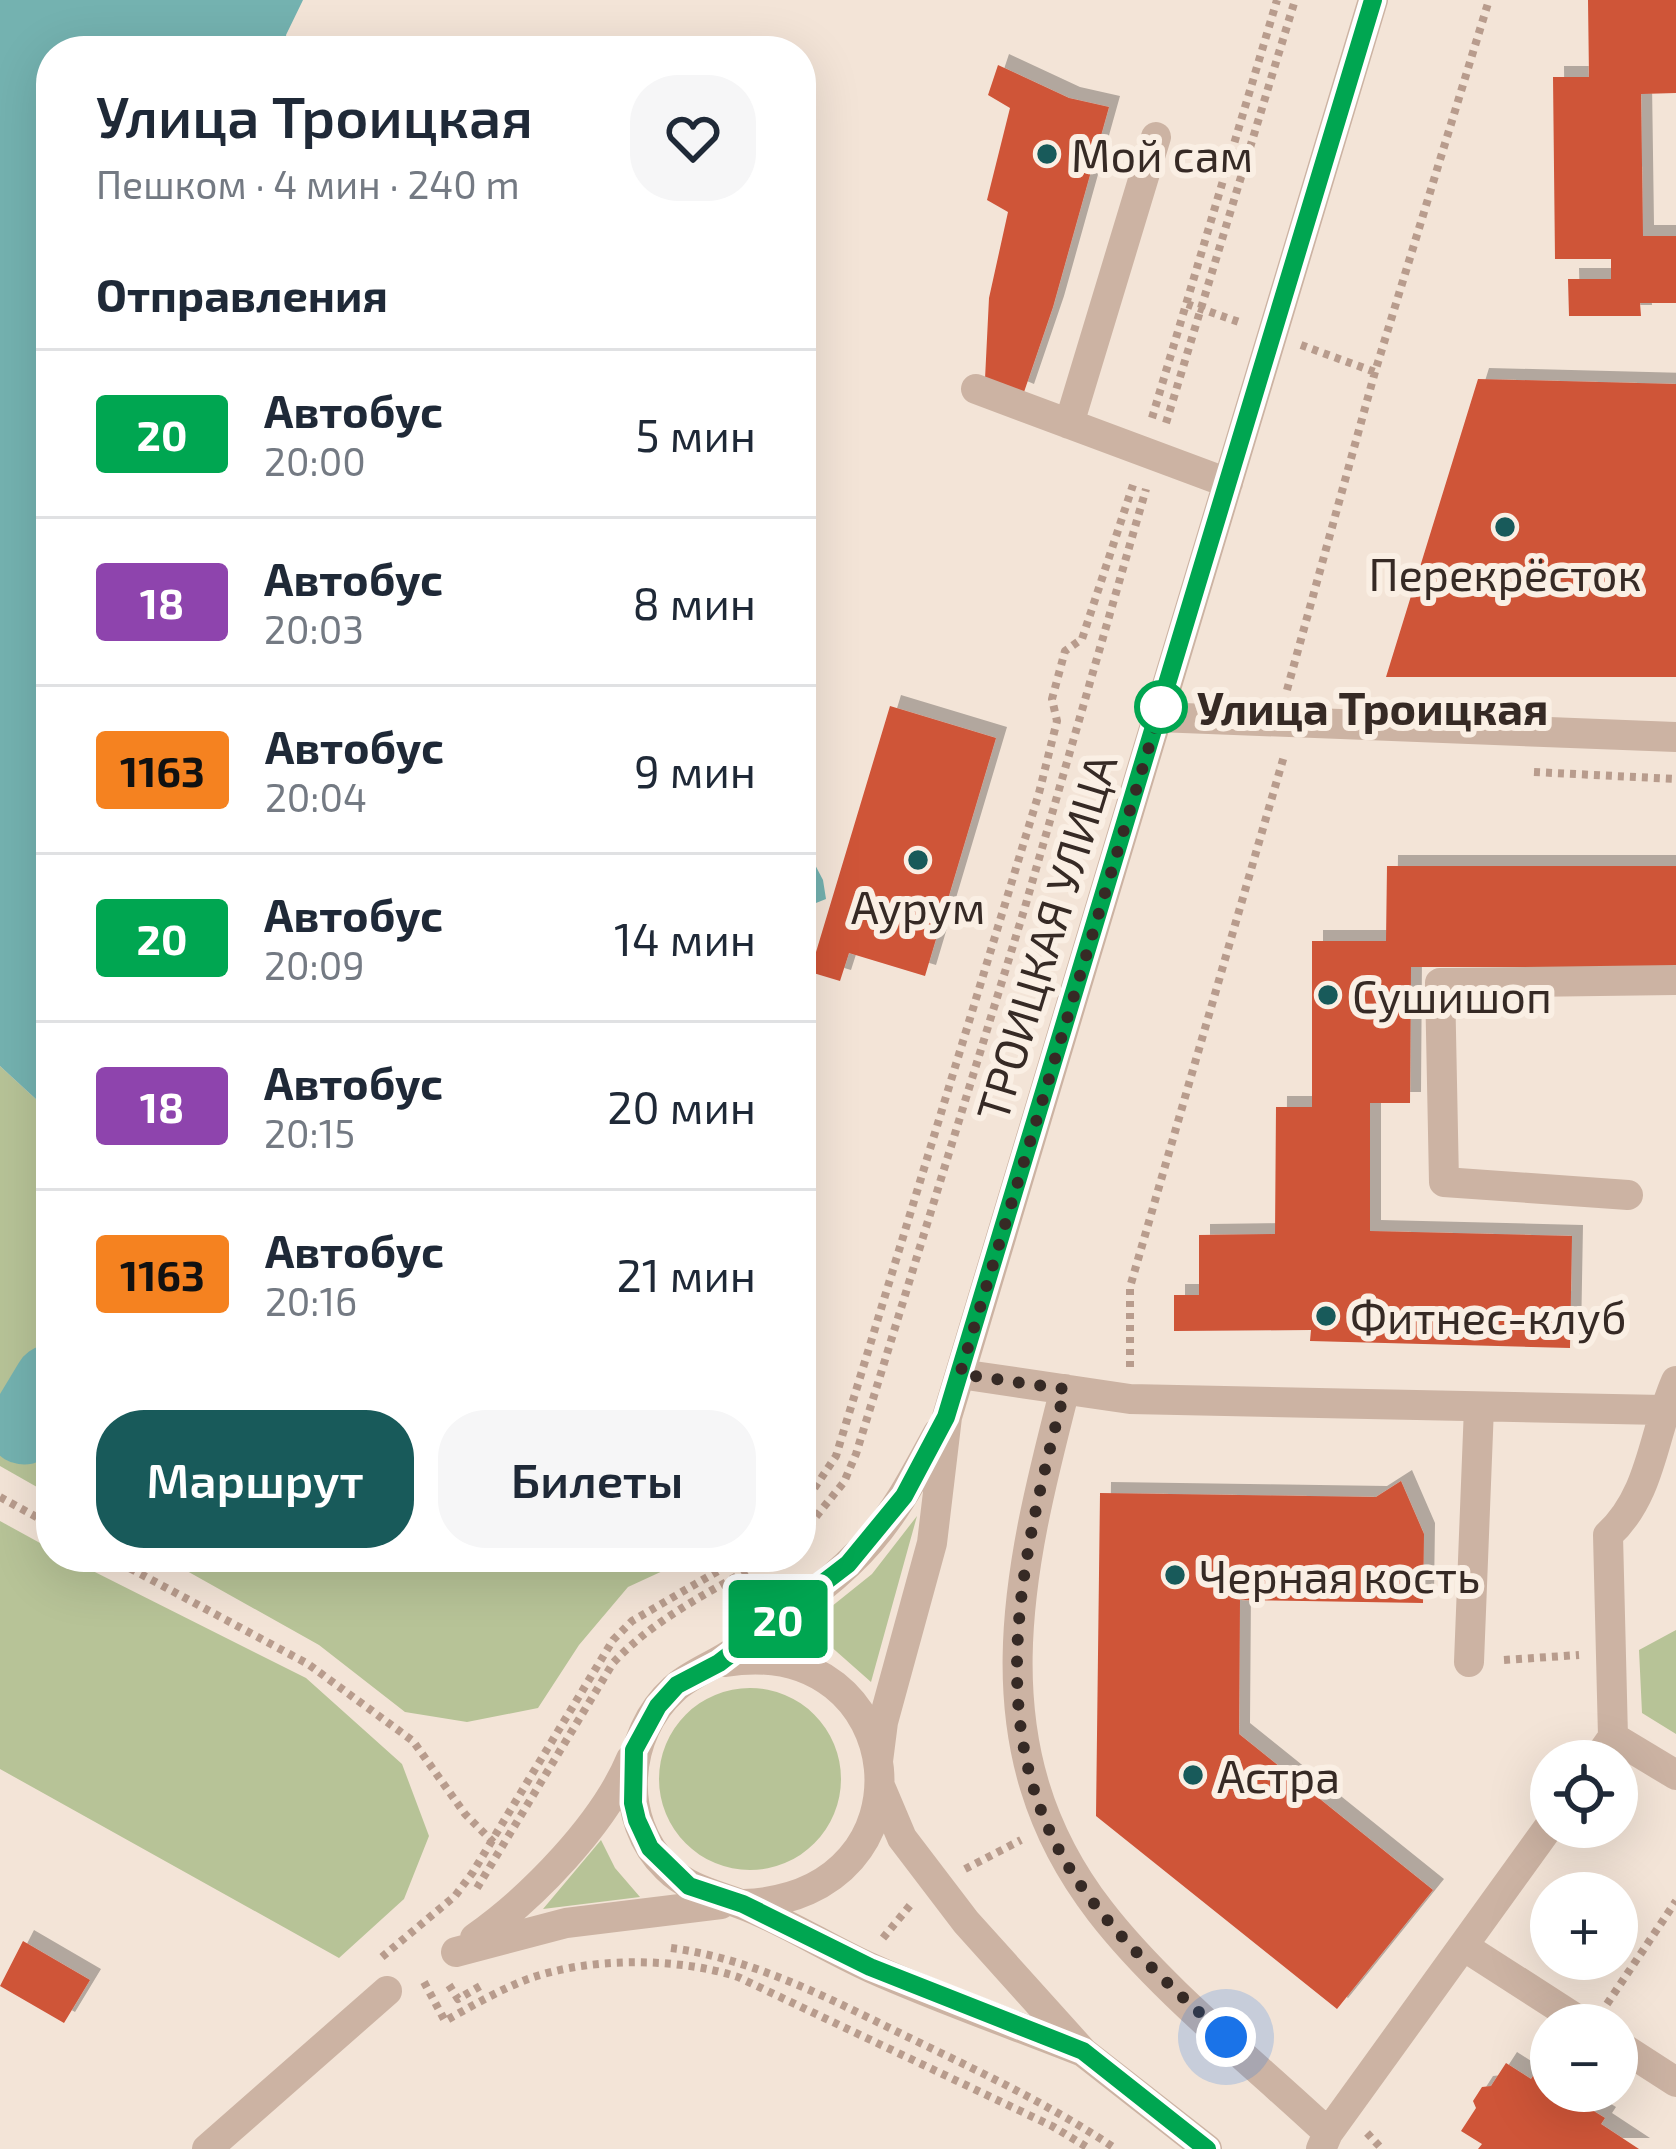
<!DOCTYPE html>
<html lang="ru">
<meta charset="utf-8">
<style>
body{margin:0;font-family:"Exo 2",sans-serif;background:#f6f6f7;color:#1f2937;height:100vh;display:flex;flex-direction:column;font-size:45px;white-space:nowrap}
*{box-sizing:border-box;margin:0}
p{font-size:39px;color:#747a83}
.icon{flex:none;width:66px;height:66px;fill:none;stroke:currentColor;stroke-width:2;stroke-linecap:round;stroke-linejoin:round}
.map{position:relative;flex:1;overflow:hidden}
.drawer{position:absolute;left:36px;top:36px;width:780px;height:1536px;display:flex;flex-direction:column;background:#fff;border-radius:48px;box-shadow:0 12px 48px #0002}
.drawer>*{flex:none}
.badge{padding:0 24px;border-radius:9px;font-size:42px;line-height:78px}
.tools{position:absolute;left:1530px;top:1740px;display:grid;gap:24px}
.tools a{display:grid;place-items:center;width:108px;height:108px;border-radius:50%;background:#fff;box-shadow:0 12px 48px #0002;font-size:60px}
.you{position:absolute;width:60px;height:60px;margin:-30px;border:9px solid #fff;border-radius:50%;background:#1a73e8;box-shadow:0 0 0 18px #1a73e833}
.map>.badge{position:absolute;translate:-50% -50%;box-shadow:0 0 0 6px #fff}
h2{padding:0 60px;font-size:45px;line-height:108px}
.round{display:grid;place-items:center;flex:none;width:126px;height:126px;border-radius:48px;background:#f6f6f7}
.summary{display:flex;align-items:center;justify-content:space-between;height:204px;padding:0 60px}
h1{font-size:57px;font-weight:600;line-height:90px}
.cta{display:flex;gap:24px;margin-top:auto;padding:24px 60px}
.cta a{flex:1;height:138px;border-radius:48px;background:#185a5a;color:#fff;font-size:48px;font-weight:600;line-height:138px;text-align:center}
.cta a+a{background:#f6f6f7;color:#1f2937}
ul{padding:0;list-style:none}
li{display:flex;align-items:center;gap:36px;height:168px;padding:0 60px;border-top:3px solid #e0e1e3}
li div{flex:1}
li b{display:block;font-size:45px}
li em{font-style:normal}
li .badge{min-width:132px;font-weight:700;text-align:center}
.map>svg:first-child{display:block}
.green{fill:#b7c397}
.water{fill:#74b2b0}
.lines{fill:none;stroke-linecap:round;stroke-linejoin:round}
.river{stroke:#74b2b0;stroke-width:75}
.building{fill:#cf5439;filter:url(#shadow)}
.path{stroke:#b89c8d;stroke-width:8;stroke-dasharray:6 6;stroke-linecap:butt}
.minor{stroke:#ccb3a3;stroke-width:30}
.line-casing{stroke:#fff;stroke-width:27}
.line{stroke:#00a651;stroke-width:18}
.walk{stroke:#362a25;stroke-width:12;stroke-dasharray:0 21.6}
.poi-dot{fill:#185a5a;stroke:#faefe4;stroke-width:4.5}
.stop-dot{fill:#fff;stroke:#00a651;stroke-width:6}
.labels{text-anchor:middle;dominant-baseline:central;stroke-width:12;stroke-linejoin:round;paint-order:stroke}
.poi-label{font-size:45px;fill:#362a25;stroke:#faefe4;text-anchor:start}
.stop-label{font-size:45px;font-weight:bold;fill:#362a25;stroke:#faefe4;text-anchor:start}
.street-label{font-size:45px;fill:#362a25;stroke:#faefe4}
</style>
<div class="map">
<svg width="1676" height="2149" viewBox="0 0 1676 2149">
<defs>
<filter id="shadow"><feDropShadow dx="11" dy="-11" stdDeviation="0" flood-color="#0004"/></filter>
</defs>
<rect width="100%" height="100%" fill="#f3e4d7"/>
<path class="green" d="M0,1066l51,47v382l-51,-29z
M917,1516l-46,166 -43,-38 -27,-13 71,-57z
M0,1521l51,28v8h14l241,121 96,86 27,72 -25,63 -65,59 -339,-189z
M162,1557h531l-65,30 -49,58 -41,63 -71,14 -62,-10 -86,-67z
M1676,1630v104l-34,-21 -3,-63z
M659 1779a91 91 0 1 1 182 0a91 91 0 1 1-182 0Z
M601,1840l14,28 25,29 -97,12z"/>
<path class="water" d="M0,0h303l-17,35 3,16h-238v1062l-51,-47z
M801,838l22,42 3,19 -25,10z"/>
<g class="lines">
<path class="river" d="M24,1427l27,-45"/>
</g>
<path class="building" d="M1588,0h88v93l-35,1 2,142h33v67h-36l1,13h-72l-1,-37h43v-20h-56l-2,-182h36z
M998,65l71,33 40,9 -56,200 -30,88 -38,-16 4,-81 19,-86 -21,-12 23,-92 -22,-13z
M1478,379l198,5v293h-290z
M890,706l106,32 -71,238 -76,-23 -9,28 -30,-9z
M1387,866h289v101h-265l-1,136h-40v128l202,5 -2,112 -260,-7 1,-11 -137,1v-36h25v-60l76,-1 1,-127h36v-166h74z
M1401,1481l23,53 -1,69 -183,-3 -1,134 194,156 -96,119 -241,-193 4,-323 276,4z
M23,1941l67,39 -26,43 -64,-37z
M1506,2063l25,16 4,-6 16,10v8h41l9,5 -9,14 13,8 -4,6 38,25h-161l4,-5 -21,-13 15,-23 -3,-7 9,-14 9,-1z"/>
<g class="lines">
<path class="path" d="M1187,304l55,19
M1301,345l74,27
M1152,418l125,-418
M1166,423l129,-423
M1287,690l88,-318 114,-372
M1534,772l142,7
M1130,1367v-80l154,-531
M0,1497l51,28
M801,1508l35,-52 203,-663 18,-72 -5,-22 13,-48 17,-12 51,-154
M801,1535l43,-53 12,-28 169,-547 121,-418
M109,1557l199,107 105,77 52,73 30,30
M1504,1660l75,-5
M965,1869l56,-29
M477,1888l136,-225c44,-47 103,-74 158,-106
M883,1938l29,-35
M671,1948c85,11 165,54 241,91 70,34 139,66 204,110
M382,1957l73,-61 18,-24 140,-232 19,-19 110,-64
M424,1982l21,39c27,-15 54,-31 83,-42 61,-22 149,-22 210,-2l314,149 38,23
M449,1985l9,14 24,-14
M1607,2004l69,-103
M1367,2133l15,16"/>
<path class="minor" d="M976,389l252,94
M1069,424l87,-287
M1158,717l518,20
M1628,1195l-184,-13 -4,-199 236,-3
M960,1374l170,25 533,11
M1065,1389c-47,182 -91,359 35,522 60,78 156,154 228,222
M938,1433c-21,38 -40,76 -68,108 -38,44 -89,76 -135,110 -19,14 -44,22 -61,38 -50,45 -57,131 -7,179 23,23 53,27 81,39 42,17 81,42 123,61 69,31 141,56 212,84
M725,1662c187,-31 217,234 19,242
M1469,1662l10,-255
M1613,1737l63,38
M878,1761l5,-39 49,-179 15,-126 426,-1417
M1596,1761l17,-24 -5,-202c44,-40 45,-102 68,-154
M880,1786l22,52 64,84 117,130 124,97
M475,1938c57,-40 129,-114 156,-179
M1463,1946l123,79
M456,1952l110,-29 155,-19
M1617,2044l59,38
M207,2149l180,-158
M1321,2149l7,-16 223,-309"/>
</g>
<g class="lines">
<g class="line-casing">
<path id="line" d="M1207,2149l-124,-98 -213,-84 -127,-63 -54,-18 -39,-38 -13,-28 -4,-17 1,-53 24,-44 19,-21 42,-22 129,-99 56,-68 42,-79 427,-1417"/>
</g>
<use href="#line" class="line"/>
<path class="walk" d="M1161,707l-201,667 105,15c-41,160 -88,339 10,488 41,62 97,110 151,160"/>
</g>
<g class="poi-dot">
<circle cx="1047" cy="154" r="12"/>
<circle cx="1505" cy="527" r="12"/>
<circle cx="918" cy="860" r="12"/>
<circle cx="1328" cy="995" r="12"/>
<circle cx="1326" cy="1316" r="12"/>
<circle cx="1175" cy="1575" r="12"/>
<circle cx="1193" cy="1775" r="12"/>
</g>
<circle class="stop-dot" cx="1161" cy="707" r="24"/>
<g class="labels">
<g class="poi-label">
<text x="1071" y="154">Мой сам</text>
<text x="1505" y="573" text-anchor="middle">Перекрёсток</text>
<text x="918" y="906" text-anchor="middle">Аурум</text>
<text x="1352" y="995">Сушишоп</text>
<text x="1350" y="1316">Фитнес-клуб</text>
<text x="1199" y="1575">Черная кость</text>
<text x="1217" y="1775">Астра</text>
</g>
<g class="stop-label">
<text x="1197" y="707">Улица Троицкая</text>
</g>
<g class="street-label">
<text transform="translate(1045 937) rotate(-73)">ТРОИЦКАЯ УЛИЦА</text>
</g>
</g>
</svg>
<div class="tools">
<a><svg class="icon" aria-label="locate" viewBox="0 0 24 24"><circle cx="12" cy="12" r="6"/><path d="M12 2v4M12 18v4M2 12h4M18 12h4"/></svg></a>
<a>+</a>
<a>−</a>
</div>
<div class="you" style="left:1226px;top:2037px"></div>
<b class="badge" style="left:778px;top:1619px;background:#00a651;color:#fff">20</b>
<section class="drawer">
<div class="summary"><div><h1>Улица Троицкая</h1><p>Пешком · 4 мин · 240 m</p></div><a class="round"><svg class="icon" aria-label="heart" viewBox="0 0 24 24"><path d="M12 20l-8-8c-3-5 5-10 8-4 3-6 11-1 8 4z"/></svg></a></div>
<h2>Отправления</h2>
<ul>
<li><span class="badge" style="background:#00a651;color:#fff">20</span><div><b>Автобус</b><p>20:00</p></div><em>5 мин</em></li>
<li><span class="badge" style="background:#8e44ad;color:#fff">18</span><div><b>Автобус</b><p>20:03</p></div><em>8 мин</em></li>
<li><span class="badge" style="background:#f58220;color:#111">1163</span><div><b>Автобус</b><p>20:04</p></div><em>9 мин</em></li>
<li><span class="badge" style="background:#00a651;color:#fff">20</span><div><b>Автобус</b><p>20:09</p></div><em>14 мин</em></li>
<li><span class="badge" style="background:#8e44ad;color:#fff">18</span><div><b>Автобус</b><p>20:15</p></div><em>20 мин</em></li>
<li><span class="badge" style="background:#f58220;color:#111">1163</span><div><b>Автобус</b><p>20:16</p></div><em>21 мин</em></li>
</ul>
<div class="cta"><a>Маршрут</a><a>Билеты</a></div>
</section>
</div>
